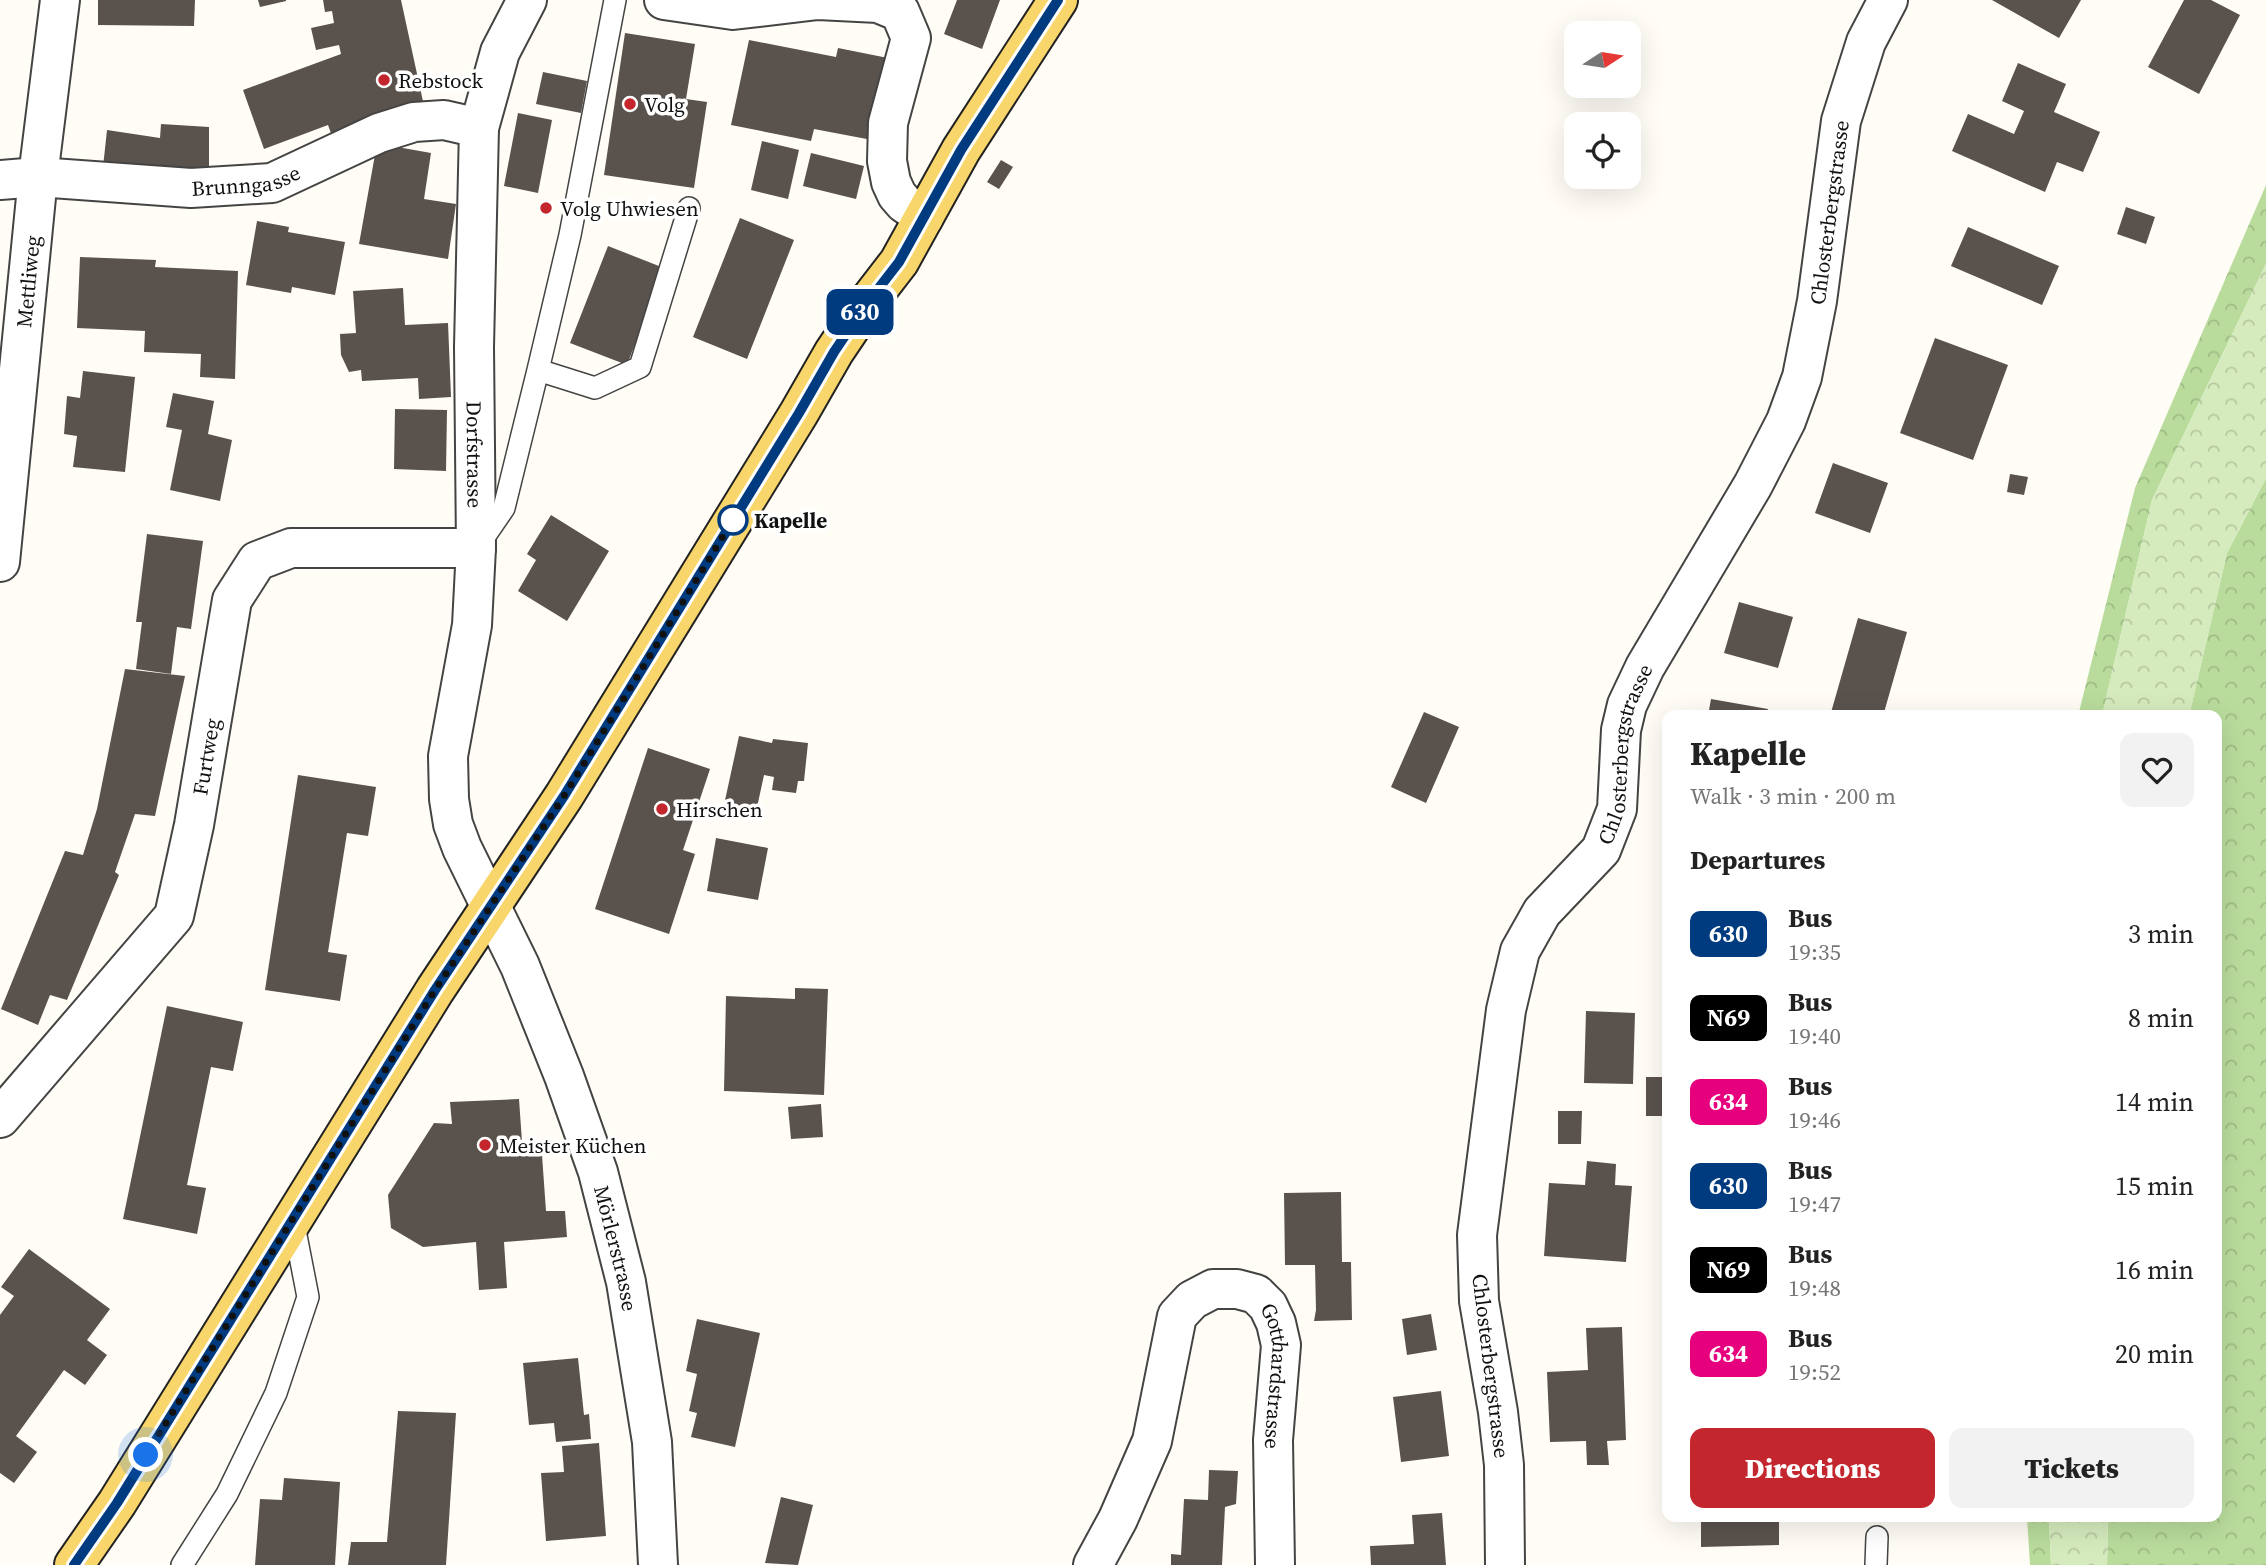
<!DOCTYPE html>
<meta charset="utf-8">
<style>
body{margin:0;font-family:"Source Serif 4",serif;background:#f2f2f2;color:#222;height:100vh;display:flex;flex-direction:column;font-size:26px;white-space:nowrap}
*{box-sizing:border-box;margin:0}
p{font-size:23px;color:#767676}
.icon{flex:none;width:38px;height:38px;fill:none;stroke:currentColor;stroke-width:2;stroke-linecap:round;stroke-linejoin:round}
.map{position:relative;flex:1;overflow:hidden}
.details{position:absolute;left:1662px;top:710px;width:560px;height:812px;display:flex;flex-direction:column;background:#fff;border-radius:14px;box-shadow:0 7px 28px #0002}
.details>*{flex:none}
.badge{padding:0 14px;border-radius:10px;font-size:24px;line-height:46px}
.needle{width:46px;rotate:78deg}
.fabs{position:absolute;left:1564px;top:21px;display:grid;gap:14px}
.fabs a{display:grid;place-items:center;width:77px;height:77px;border-radius:14px;background:#fff;box-shadow:0 7px 28px #0002;font-size:35px}
.you{position:absolute;width:35px;height:35px;margin:-18px;border:5px solid #fff;border-radius:50%;background:#1a73e8;box-shadow:0 0 0 10px #1a73e833}
.map>.badge{position:absolute;translate:-50% -50%;box-shadow:0 0 0 4px #fff}
h2{padding:0 28px;font-size:26px;line-height:63px}
.round{display:grid;place-items:center;flex:none;width:74px;height:74px;border-radius:14px;background:#f2f2f2}
.headline{display:flex;align-items:center;justify-content:space-between;height:119px;padding:0 28px}
h1{font-size:33px;font-weight:800;line-height:52px}
.cta{display:flex;gap:14px;margin-top:auto;padding:14px 28px}
.cta a{flex:1;height:80px;border-radius:14px;background:#c4262e;color:#fff;font-size:28px;font-weight:800;line-height:80px;text-align:center}
.cta a+a{background:#f2f2f2;color:#222}
ul{padding:0;list-style:none}
li{display:flex;align-items:center;gap:21px;height:84px;padding:0 28px}
li div{flex:1}
li b{display:block;font-size:26px}
li em{font-style:normal}
li .badge{min-width:77px;font-weight:700;text-align:center}
.map>svg:first-child{display:block}
.forest{fill:url(#forest-crowns)}
.park{fill:url(#park-crowns)}
.building{fill:#5a524d}
.lines{fill:none;stroke-linecap:round;stroke-linejoin:round}
.service-casing{stroke:#444;stroke-width:24}
.minor-casing{stroke:#444;stroke-width:42}
.primary-casing{stroke:#222;stroke-width:42}
.service{stroke:#fff;stroke-width:21}
.minor{stroke:#fff;stroke-width:38}
.primary{stroke:#f9d66b;stroke-width:38}
.line-casing{stroke:#fff;stroke-width:16}
.line{stroke:#003b80;stroke-width:10}
.walk{stroke:#111;stroke-width:7;stroke-dasharray:0 12.6}
.poi-dot{fill:#c4262e;stroke:#fff;stroke-width:2.5}
.stop-dot{fill:#fff;stroke:#003b80;stroke-width:3.5}
.labels{text-anchor:middle;dominant-baseline:central;stroke-width:7;stroke-linejoin:round;paint-order:stroke}
.poi-label{font-size:21px;fill:#111;stroke:#fff;text-anchor:start}
.street-label{font-size:21px;fill:#111;stroke:#fff}
.stop-label{font-size:21px;font-weight:bold;fill:#111;stroke:#fff;text-anchor:start}
</style>
<div class="map">
<svg width="2266" height="1565" viewBox="0 0 2266 1565">
<defs>
<pattern id="forest-crowns" width="20" height="18" patternUnits="userSpaceOnUse" patternTransform="scale(1.75)"><rect width="20" height="18" fill="#b9dc9c"/><path d="M2 6a3 3 0 1 1 6 0M12 15a3 3 0 1 1 6 0" fill="none" stroke="#9ebc85"/></pattern>
<pattern id="park-crowns" width="20" height="18" patternUnits="userSpaceOnUse" patternTransform="scale(1.75)"><rect width="20" height="18" fill="#d5ebbd"/><path d="M2 6a3 3 0 1 1 6 0M12 15a3 3 0 1 1 6 0" fill="none" stroke="#b6c8a1"/></pattern>
</defs>
<rect width="100%" height="100%" fill="#fffdf5"/>
<path class="forest" d="M2266,185v79l-114,236 -50,216h-24l57,-228z
M2266,478v1087h-159l1,-48h109v-801h-28l38,-163z
M2027,1517h22l2,48h-21z"/>
<path class="park" d="M2266,264v214l-39,75 -38,163h-87l50,-216z
M2049,1517h59l-1,48h-56z"/>
<path class="building" d="M98,0h97l-1,26 -96,-1z
M258,0h28v1l-26,6z
M323,0h78l23,106 -90,36 -6,-17 -64,24 -21,-59 98,-36 -2,-9 -23,5 -5,-22 23,-5 -2,-12 -7,1z
M957,0h43l-18,49 -38,-15z
M1992,0h89l-22,38z
M2184,0h27l29,15 -41,79 -51,-27z
M625,33l70,11 -9,55 21,3 -13,86 -90,-13z
M749,40l87,17 2,-9 50,10 -16,82 -58,-11 -3,12 -80,-16z
M2018,63l48,21 -12,28 46,20 -17,40 -26,-10 -12,30 -93,-41 16,-37 46,20 10,-23 -22,-10z
M543,72l44,9 -6,32 -45,-9z
M518,113l34,7 -14,73 -34,-7z
M161,124l48,3v51l-106,-11 4,-37 53,8z
M762,141l37,9 -11,49 -37,-9z
M386,145l45,8 -7,46 32,5 -8,55 -89,-15 17,-95z
M811,153l53,13 -8,33 -53,-13z
M1001,160l12,7 -14,22 -12,-7z
M2126,207l29,10 -9,27 -29,-10z
M740,218l54,22 -47,119 -54,-22z
M257,221l32,6 -1,5 57,10 -10,53 -43,-8 -1,6 -45,-8z
M1968,227l91,39 -17,39 -91,-39z
M608,246l56,22 -37,97 -57,-22z
M80,257l76,3 -1,7 83,4 -3,108 -35,-2 1,-23 -57,-2 1,-21 -68,-3z
M403,288l2,37 43,-2 3,74 -32,2 -1,-21 -56,3 -1,-11 -12,2 -8,-17 -1,-21 16,-1 -3,-42z
M1935,338l73,27 -35,95 -73,-27z
M83,371l52,6 -10,95 -52,-5 4,-31 -13,-2 3,-38 13,2z
M173,393l41,8 -6,33 24,6 -12,61 -50,-11 12,-60 -16,-3z
M395,409l52,1 -1,61 -52,-2z
M1833,463l55,20 -18,50 -55,-20z
M2010,474l18,3 -4,18 -17,-3z
M551,515l58,36 -42,70 -49,-30 18,-31 -9,-6z
M147,534l56,7 -12,88 -14,-2 -6,47 -35,-5 6,-47h-6z
M1739,602l54,15 -15,51 -54,-15z
M1858,618l49,14 -24,84h-53z
M125,669l60,7 -30,140 -20,-2 -20,58 4,3 -52,125 -17,-5 -12,30 -37,-16 64,-158 18,4 14,-46z
M1711,699l57,10 -2,7h-58z
M1424,712l35,15 -33,76 -35,-16z
M739,736l33,7 1,-4 35,4 -4,38h-6l-2,12 -24,-3 2,-13 -10,-2 -8,37 -32,-7z
M648,748l62,21 -27,81 12,4 -26,80 -74,-25z
M298,775l78,12 -8,49 -21,-3 -19,119 19,3 -7,46 -75,-11z
M716,838l52,10 -10,52 -51,-9z
M795,988l33,1 -4,106 -100,-4 2,-95 69,3z
M167,1006l76,16 -10,49 -22,-4 -24,118 19,3 -9,46 -74,-15z
M1586,1011l49,2 -2,71 -49,-1z
M1646,1077h22v39h-22z
M519,1099l4,57 19,-1 4,56h19l2,26 -63,5 3,46 -28,2 -3,-48 -53,5 -32,-19 -3,-33 46,-72 18,1 -2,-22z
M821,1104l2,33 -32,2 -3,-32z
M1558,1111h24l-1,33h-23z
M1587,1161l29,3 -1,21 17,1 -6,76 -82,-6 5,-73 36,2z
M1341,1192l1,70h9l1,58 -38,1 2,-11 -1,-45h-30l-1,-72z
M29,1249l81,60 -23,31 20,15 -22,30 -21,-15 -48,66 21,16 -23,31 -14,-10v-158l14,-19 -13,-9z
M1431,1314l6,36 -30,5 -5,-36z
M697,1319l63,14 -25,114 -44,-10 6,-24 -8,-2 8,-37 -11,-3z
M1622,1327l4,113 -19,1 2,24h-22l-1,-24 -36,1 -3,-70 41,-2 -2,-42z
M578,1358l6,57 5,-1 2,25 -35,3 -2,-19 -25,2 -6,-62z
M1441,1391l8,65 -48,6 -8,-65z
M398,1411l58,2 -10,152h-98l3,-23h36z
M599,1443l7,93 -60,5 -5,-68 23,-1 -2,-26z
M1209,1470l29,1 -2,33 -11,3 -3,58h-51v-11l10,1 3,-56 24,1z
M284,1478l56,4 -5,83h-80l5,-66 22,1z
M781,1497l32,8 -15,60 -33,-2z
M1442,1513l4,52h-75l-1,-19 44,-2 -2,-29z
M1701,1517h78v28l-78,2z"/>
<g class="lines">
<g class="service-casing">
<path id="service" d="M538,370l57,18 45,-21 49,-159
M480,543l24,-35 34,-138 32,-135 45,-235
M182,1565l45,-71 49,-101 32,-96 -15,-77
M1876,1565l1,-28"/>
</g>
<g class="minor-casing">
<g id="minor">
<path id="s1" d="M527,0l-27,52 -21,76 -5,219 2,201 -4,77 -24,131 1,43 4,25 9,24 58,118 44,110 34,96 28,110 26,160 6,123"/>
<path d="M664,0l69,10 85,-10 60,3 22,9 11,26 -23,85 -1,38 4,21 6,13 7,8 20,14"/>
<path id="s2" d="M0,180l38,-3 153,11 81,-5 107,-50 35,-11 30,-2 35,8"/>
<path id="s3" d="M0,562l38,-385 22,-177"/>
<path id="s4" d="M0,1118l174,-202 20,-91 38,-225 25,-39 34,-13h185"/>
<path id="s5" d="M1093,1565l25,-46 34,-78 25,-125 15,-16 21,-11h24l19,5 12,12 8,17 5,22 -8,95 2,125"/>
<path id="s6" d="M1505,1565l-1,-100 -6,-53 -19,-111 -2,-66 29,-225 14,-59 22,-39 59,-62 16,-41 4,-79 6,-25 18,-38 108,-182 33,-64 16,-44 15,-76 24,-180 25,-79 22,-42"/>
</g>
</g>
<g class="primary-casing">
<path id="primary" d="M74,1565l43,-62 318,-513 129,-194 235,-383 35,-61 31,-46 34,-44 62,-112 97,-150"/>
</g>
<use href="#service" class="service"/>
<use href="#minor" class="minor"/>
<use href="#primary" class="primary"/>
</g>
<g class="lines">
<g class="line-casing">
<path id="line" d="M74,1565l43,-62 318,-513 129,-194 235,-383 35,-61 31,-46 34,-44 62,-112 97,-150"/>
</g>
<use href="#line" class="line"/>
<path class="walk" d="M146,1455l289,-465 129,-194 169,-276"/>
</g>
<g class="poi-dot">
<circle cx="384" cy="80" r="7"/>
<circle cx="630" cy="104" r="7"/>
<circle cx="546" cy="208" r="7"/>
<circle cx="662" cy="809" r="7"/>
<circle cx="485" cy="1145" r="7"/>
</g>
<circle class="stop-dot" cx="733" cy="520" r="14"/>
<g class="labels">
<g class="poi-label">
<text x="398" y="80">Rebstock</text>
<text x="644" y="104">Volg</text>
<text x="560" y="208">Volg Uhwiesen</text>
<text x="676" y="809">Hirschen</text>
<text x="499" y="1145">Meister Küchen</text>
</g>
<g class="street-label">
<text stroke="none"><textPath href="#s2" startOffset="247">Brunngasse</textPath></text>
<text stroke="none"><textPath href="#s6" startOffset="1438">Chlosterbergstrasse</textPath></text>
<text stroke="none"><textPath href="#s3" startOffset="282">Mettliweg</textPath></text>
<text stroke="none"><textPath href="#s1" startOffset="464">Dorfstrasse</textPath></text>
<text stroke="none"><textPath href="#s6" startOffset="850">Chlosterbergstrasse</textPath></text>
<text stroke="none"><textPath href="#s4" startOffset="429">Furtweg</textPath></text>
<text stroke="none"><textPath href="#s1" startOffset="1292">Mörlerstrasse</textPath></text>
<text transform="translate(1491 1366) rotate(83)">Chlosterbergstrasse</text>
<text stroke="none"><textPath href="#s5" startOffset="443">Gotthardstrasse</textPath></text>
</g>
<g class="stop-label">
<text x="754" y="520">Kapelle</text>
</g>
</g>
</svg>
<div class="fabs">
<a><svg class="needle" viewBox="-14 -14 28 28"><path d="M0-13l5 13h-10z" fill="#e53935"/><path d="M0 13l5-13h-10z" fill="#767676"/></svg></a>
<a><svg class="icon" aria-label="locate" viewBox="0 0 24 24"><circle cx="12" cy="12" r="6"/><path d="M12 2v4M12 18v4M2 12h4M18 12h4"/></svg></a>
</div>
<div class="you" style="left:146px;top:1455px"></div>
<b class="badge" style="left:860px;top:312px;background:#003b80;color:#fff">630</b>
<section class="details">
<div class="headline"><div><h1>Kapelle</h1><p>Walk · 3 min · 200 m</p></div><a class="round"><svg class="icon" aria-label="heart" viewBox="0 0 24 24"><path d="M12 20l-8-8c-3-5 5-10 8-4 3-6 11-1 8 4z"/></svg></a></div>
<h2>Departures</h2>
<ul>
<li><span class="badge" style="background:#003b80;color:#fff">630</span><div><b>Bus</b><p>19:35</p></div><em>3 min</em></li>
<li><span class="badge" style="background:#000;color:#fff">N69</span><div><b>Bus</b><p>19:40</p></div><em>8 min</em></li>
<li><span class="badge" style="background:#e6007e;color:#fff">634</span><div><b>Bus</b><p>19:46</p></div><em>14 min</em></li>
<li><span class="badge" style="background:#003b80;color:#fff">630</span><div><b>Bus</b><p>19:47</p></div><em>15 min</em></li>
<li><span class="badge" style="background:#000;color:#fff">N69</span><div><b>Bus</b><p>19:48</p></div><em>16 min</em></li>
<li><span class="badge" style="background:#e6007e;color:#fff">634</span><div><b>Bus</b><p>19:52</p></div><em>20 min</em></li>
</ul>
<div class="cta"><a>Directions</a><a>Tickets</a></div>
</section>
</div>
